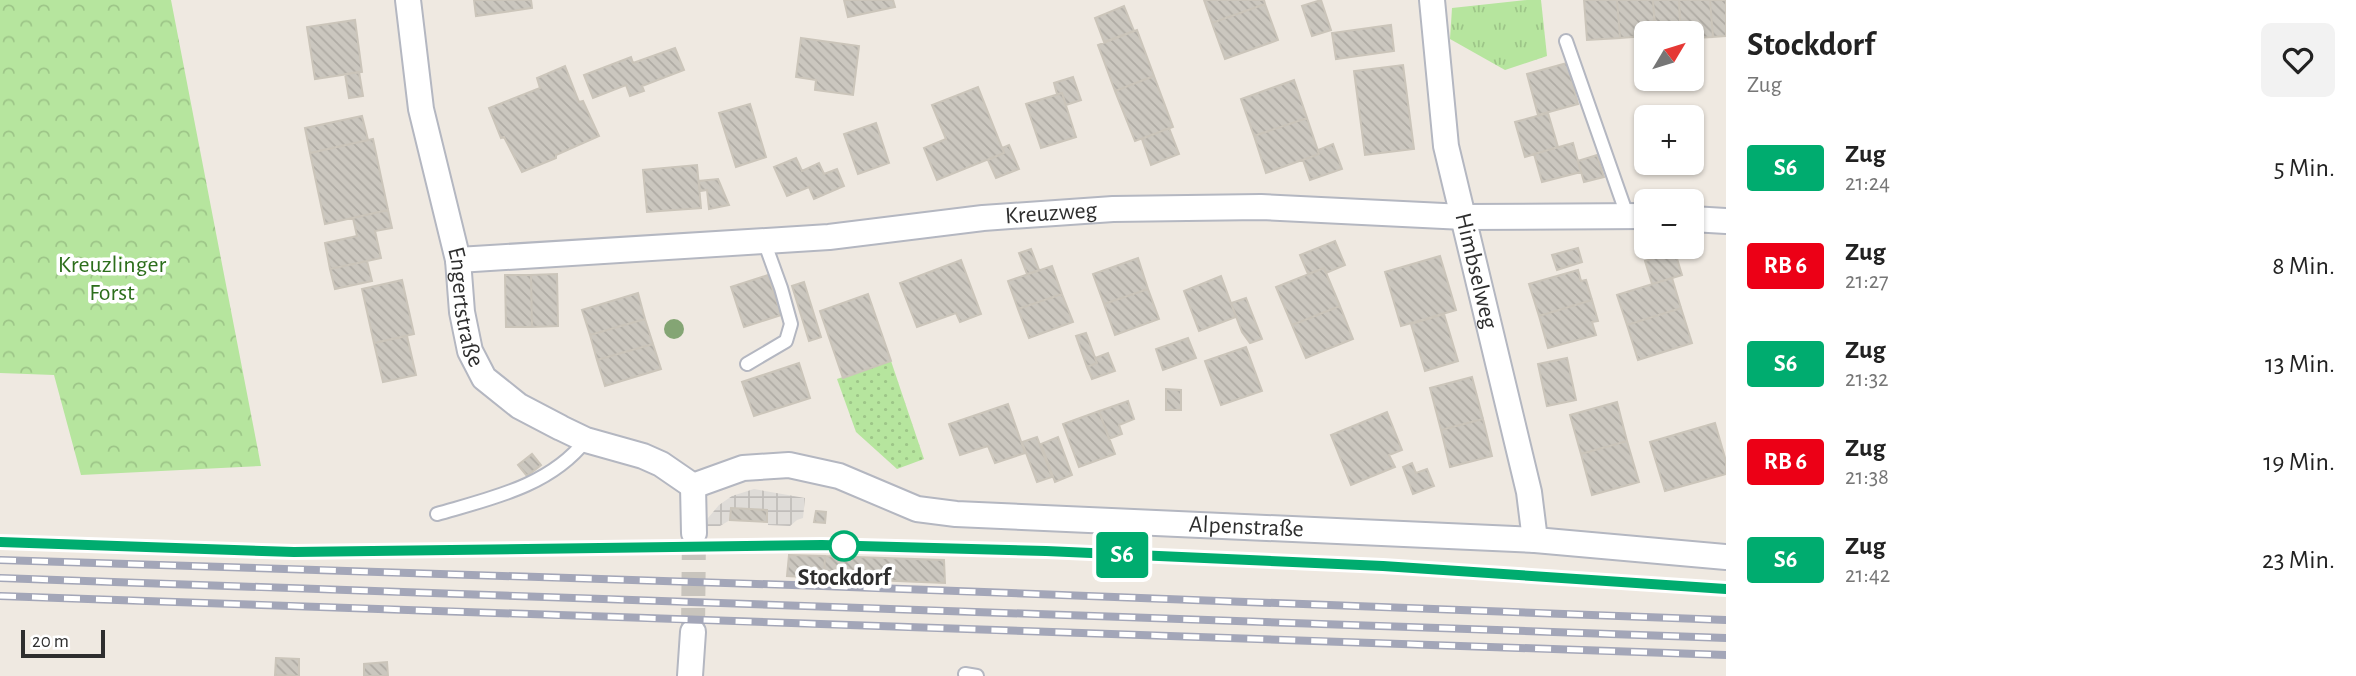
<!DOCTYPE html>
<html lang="de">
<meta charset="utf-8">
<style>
body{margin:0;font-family:"Alegreya Sans",sans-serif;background:#f2f2f2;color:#222;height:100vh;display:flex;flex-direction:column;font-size:26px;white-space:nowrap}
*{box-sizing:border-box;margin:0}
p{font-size:23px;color:#767676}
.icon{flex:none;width:38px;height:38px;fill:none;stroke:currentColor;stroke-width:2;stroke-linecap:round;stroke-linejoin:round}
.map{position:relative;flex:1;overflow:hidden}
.side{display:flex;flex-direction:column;background:#fff;width:630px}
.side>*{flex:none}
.badge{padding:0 14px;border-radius:5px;font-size:24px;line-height:46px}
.needle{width:46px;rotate:52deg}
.fabs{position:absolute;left:1634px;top:21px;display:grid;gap:14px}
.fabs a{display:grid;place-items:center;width:70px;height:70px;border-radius:10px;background:#fff;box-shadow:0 2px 5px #0004;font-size:35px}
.scale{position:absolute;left:21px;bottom:18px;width:84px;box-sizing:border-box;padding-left:7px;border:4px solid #2e2e2e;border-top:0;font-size:19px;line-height:24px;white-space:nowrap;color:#2e2e2e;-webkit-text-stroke:5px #fff;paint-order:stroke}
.map>.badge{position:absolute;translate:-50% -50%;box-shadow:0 0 0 4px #fff}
.round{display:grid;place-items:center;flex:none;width:74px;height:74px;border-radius:10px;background:#f2f2f2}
.head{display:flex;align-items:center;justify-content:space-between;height:119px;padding:0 21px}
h1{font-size:33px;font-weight:700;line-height:52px}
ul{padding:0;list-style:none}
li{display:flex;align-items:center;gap:21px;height:98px;padding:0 21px}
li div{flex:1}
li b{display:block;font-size:26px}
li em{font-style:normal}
li .badge{min-width:77px;font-weight:700;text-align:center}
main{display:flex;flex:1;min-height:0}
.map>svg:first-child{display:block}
.grass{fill:url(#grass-tufts)}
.forest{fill:url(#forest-crowns)}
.park{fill:url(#park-dots)}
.plaza{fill:url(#plaza-grid)}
.building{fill:url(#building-back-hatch);stroke:#cbc5ba;stroke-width:2}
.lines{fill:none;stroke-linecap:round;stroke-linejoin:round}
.street-tunnel{stroke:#c8c4bd;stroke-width:24;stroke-dasharray:24 12;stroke-linecap:butt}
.lane-casing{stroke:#b4b7c1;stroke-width:16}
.street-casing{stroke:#b4b7c1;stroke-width:28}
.lane{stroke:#fff;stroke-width:12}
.street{stroke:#fff;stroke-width:24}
.rail-casing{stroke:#a3a6b8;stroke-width:8}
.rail{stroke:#fff;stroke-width:5;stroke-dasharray:16;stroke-linecap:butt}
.tree{fill:#84a574}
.line-casing{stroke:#fff;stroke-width:16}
.line{stroke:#00ac6f;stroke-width:10}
.stop-dot{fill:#fff;stroke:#00ac6f;stroke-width:3.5}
.labels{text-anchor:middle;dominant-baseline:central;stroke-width:7;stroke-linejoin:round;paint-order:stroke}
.street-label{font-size:24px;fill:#2e2e2e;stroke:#fff}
.park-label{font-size:24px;fill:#2c6e1b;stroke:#fff}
.stop-label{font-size:24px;font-weight:bold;fill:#2e2e2e;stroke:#fff}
</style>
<main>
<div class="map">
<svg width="1726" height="676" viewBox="0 0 1726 676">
<defs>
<pattern id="grass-tufts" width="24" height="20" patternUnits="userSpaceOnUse" patternTransform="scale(1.75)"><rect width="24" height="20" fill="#b6e59e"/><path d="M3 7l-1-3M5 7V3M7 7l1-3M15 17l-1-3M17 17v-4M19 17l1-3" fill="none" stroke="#9dc588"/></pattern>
<pattern id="forest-crowns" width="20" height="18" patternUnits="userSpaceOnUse" patternTransform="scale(1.75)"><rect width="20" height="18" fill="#b6e59e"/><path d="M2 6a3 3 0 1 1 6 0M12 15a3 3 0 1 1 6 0" fill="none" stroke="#9dc588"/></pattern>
<pattern id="park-dots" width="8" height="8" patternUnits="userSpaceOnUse" patternTransform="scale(1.75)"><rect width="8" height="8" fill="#b6e59e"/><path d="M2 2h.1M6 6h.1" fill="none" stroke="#9dc588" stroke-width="1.8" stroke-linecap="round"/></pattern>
<pattern id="plaza-grid" width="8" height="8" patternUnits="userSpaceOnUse" patternTransform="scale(1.75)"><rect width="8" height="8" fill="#dfdcd8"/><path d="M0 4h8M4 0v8" fill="none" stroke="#c0bdba"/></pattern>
<pattern id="building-back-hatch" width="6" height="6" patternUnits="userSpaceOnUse" patternTransform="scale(1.75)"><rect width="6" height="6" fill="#cbc7bf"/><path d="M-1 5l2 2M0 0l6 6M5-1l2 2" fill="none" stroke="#afaba4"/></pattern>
</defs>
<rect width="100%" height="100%" fill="#efe9e1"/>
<path class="grass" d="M1527,0h14l6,56 -42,14 -55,-31 2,-31z"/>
<path class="forest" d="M0,0h171l90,466 -180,9 -27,-100 -54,-2z"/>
<path class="park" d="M891,361l33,98 -27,10 -41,-37 -19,-53z"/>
<path class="plaza" d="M754,489l51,9 -2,20 -6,2 -7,6 -22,-1 -1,-15 -36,-2 -1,12 -10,6h-13l1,-8 11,-13 13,-9z"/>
<path class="building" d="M474,0h57l1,8 -56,8z
M844,0h49l2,7 -47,10z
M1204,0h60l1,4 -53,19z
M1321,0l10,30 -19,6 -10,-30z
M1584,0h33l3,38 -33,2z
M1617,0h36l2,33h-8v3l-27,2z
M1653,0h26l1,22 -25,2z
M1679,0h31l3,37 -21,1v-5h-11z
M1710,0h16v36l-13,1z
M1265,4l13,36 -53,19 -13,-36z
M1124,6l10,25 -30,11 -9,-24z
M355,20l7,52 -47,7 -8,-52z
M1391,25l3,26 -58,8 -4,-26z
M1137,30l17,46 -39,15 -17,-46z
M801,38l58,8 -6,49 -38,-5 1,-10 -20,-3z
M675,48l9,22 -42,16 2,5 -14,5 -4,-11 -33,13 -9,-23 47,-18 2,6z
M1567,63l11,41 -40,11 -11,-41z
M1403,65l11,84 -49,6 -11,-84z
M565,66l14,36 4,-1 16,35 -43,19v3l-34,14 -18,-35 -3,1 -12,-30 51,-20 -3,-10z
M359,72l4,24 -14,2 -4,-24z
M1154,76l19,51 -38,14 -20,-50z
M1073,77l8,23 -15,5 -4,-12 -5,1 -3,-11z
M1294,80l13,38 -53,18 -13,-37z
M978,87l26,66 -67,27 -13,-32 22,-9 -14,-34z
M1062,93l14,44 -35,11 -15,-44z
M750,104l16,53 -30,10 -17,-54z
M1680,110l2,7h-23z
M1548,113l10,34 -33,10 -10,-35z
M362,116l6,24 -58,13 -5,-25z
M1307,118l12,36 -53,19 -12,-37z
M876,123l13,40 -31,11 -14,-40z
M1169,128l10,26 -28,11 -9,-26z
M373,139l15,71 -63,14 -15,-71z
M1573,143l8,29 -39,10 -8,-28z
M1333,144l9,25 -32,11 -7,-20 16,-6 -1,-4z
M1009,145l10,24 -23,9 -8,-18 16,-7 -2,-5z
M1692,148l5,14 -33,11 -4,-10h32z
M1597,155l7,22 -20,5 -6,-21z
M796,158l6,13 17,-8 5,11 13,-5 7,17 -30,13 -5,-12 -22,9 -13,-29z
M697,165l4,43 -54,4 -4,-42z
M718,179l11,26 -20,4 -2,-19 -7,1 -1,-10z
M388,210l4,18 -17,3 6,27 -51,11 -5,-26 32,-7 -4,-18z
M1335,241l10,24 -19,8 -2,-5 -16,6 -8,-19z
M1578,248l4,14 -25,8 -5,-15z
M1031,249l8,21 -12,4 -8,-21z
M1675,252l7,23 -30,9 -7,-23z
M1440,256l16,54 -55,16 -16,-54z
M1138,258l10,31 -44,15 -11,-30z
M961,260l20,54 -21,8 -4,-9 -39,14 -17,-44z
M367,261l5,20 -37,8 -5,-20z
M1052,266l10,28 -44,15 -10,-28z
M1324,268l16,38 -48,19 -16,-38z
M1578,270l3,11 5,-1 6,20 -53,16 -10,-32z
M557,274l1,52 -26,1 -1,-52z
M505,275h26l1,52h-26z
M768,275l13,40 -37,12 -13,-40z
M1221,276l15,41 -37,14 -15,-40z
M1672,278l9,30 -54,17 -10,-30z
M402,280l12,54 -40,9 -12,-54z
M804,282l17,55 -12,4 -17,-55z
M1148,289l11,30 -44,16 -11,-31z
M638,293l7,26 -55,16 -8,-25z
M868,294l23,67 -48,17 -23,-67z
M1062,294l11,28 -44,16 -11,-29z
M1246,298l16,41 -12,4 -8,-11 -11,-29z
M1592,300l6,21 -6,1 4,13 -48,13 -9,-32z
M1340,306l13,33 -47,19 -14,-33z
M1681,308l11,35 -54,17 -11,-35z
M1444,314l14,47 -33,10 -14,-47z
M645,319l8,25 -56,16 -7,-25z
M1086,333l11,30 -10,4 -11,-31z
M407,336l9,39 -33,7 -9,-39z
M1188,338l8,20 -33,12 -7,-21z
M653,344l8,25 -56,17 -8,-26z
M1246,347l16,44 -41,14 -16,-44z
M1108,353l7,18 -23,8 -5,-12 10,-4 -2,-5z
M1567,358l9,42 -29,6 -9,-42z
M799,363l11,35 -56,18 -12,-34z
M1472,377l11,42 -42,11 -11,-42z
M1166,389l15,1v20h-15z
M1128,401l6,18 -15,6 3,9 -13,5 -10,-28z
M1617,402l10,39 -46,13 -11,-39z
M1008,404l17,49 -30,10 -7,-17 -28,9 -11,-31z
M1099,411l16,43 -36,13 -16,-43z
M1387,412l15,38 -13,5 6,12 -44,18 -20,-50z
M1483,419l9,37 -42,11 -9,-37z
M1715,423l11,38v13l-61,17 -15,-49z
M1037,437l15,40 -15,5 -15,-40z
M1058,437l14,38 -17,7 -14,-38z
M1627,441l12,41 -47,13 -11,-41z
M532,454l9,11 -14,11 -9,-11z
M1412,463l4,10 11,-4 7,17 -21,8 -10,-27z
M731,508l36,2v12l-37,-2z
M816,511l10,1 -1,11 -11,-1z
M789,555l36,1 -1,22 -37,-2z
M825,556l119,4 1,23 -121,-5z
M276,658l23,1v17l-24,-1z
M387,662l1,14h-24v-12z"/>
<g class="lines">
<path class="street-tunnel" d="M693,632l1,-99"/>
<g class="lane-casing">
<path id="lane" d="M1566,41l61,174
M747,364l39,-23 5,-17 -10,-36 -17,-47
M437,514c55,-16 113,-28 149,-74
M965,674l12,2"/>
</g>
<g class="street-casing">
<g id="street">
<path id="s1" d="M408,0l13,109 37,151 4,52 8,39 14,27 35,28 42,22 25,12 57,16 18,8 32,22"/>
<path id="s2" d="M1432,0l14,146 83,346 6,48"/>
<path d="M1692,219l34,2"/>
<path id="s3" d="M458,260l371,-23 154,-19 130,-9 148,-2 203,10 183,-1"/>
<path id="s4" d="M693,486l50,-18 46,-3 50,11 78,33 39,5 579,26 191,17"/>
<path d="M693,486l1,47"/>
<path d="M690,676l3,-44"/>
</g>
</g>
<use href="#lane" class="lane"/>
<use href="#street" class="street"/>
<g class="rail-casing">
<path id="rail" d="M0,542l294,11 528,-8 449,15 224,12 231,17
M0,560l822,26 904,34
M0,578l1726,60
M0,596l1726,59"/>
</g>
<use href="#rail" class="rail"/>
</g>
<circle class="tree" cx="674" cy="329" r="10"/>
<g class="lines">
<g class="line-casing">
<path id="line" d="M0,542l294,10 528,-7 224,6 337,15 343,23"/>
</g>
<use href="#line" class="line"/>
</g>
<circle class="stop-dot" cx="844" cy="546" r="14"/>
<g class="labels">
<g class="street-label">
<text stroke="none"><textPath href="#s3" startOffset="595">Kreuzweg</textPath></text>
<text stroke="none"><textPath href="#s2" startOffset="275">Himbselweg</textPath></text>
<text stroke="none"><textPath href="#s1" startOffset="313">Engertstraße</textPath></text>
<text stroke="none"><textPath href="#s4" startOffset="565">Alpenstraße</textPath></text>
</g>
<g class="park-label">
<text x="112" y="265">Kreuzlinger<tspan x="112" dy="28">Forst</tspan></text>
</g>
<g class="stop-label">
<text x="844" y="578">Stockdorf</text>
</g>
</g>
</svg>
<div class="fabs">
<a><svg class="needle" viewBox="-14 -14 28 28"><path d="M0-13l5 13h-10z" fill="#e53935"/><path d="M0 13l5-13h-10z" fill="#767676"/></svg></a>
<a>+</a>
<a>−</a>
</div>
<div class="scale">20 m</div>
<b class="badge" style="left:1122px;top:555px;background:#00ac6f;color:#fff">S6</b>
</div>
<section class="side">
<div class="head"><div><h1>Stockdorf</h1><p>Zug</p></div><a class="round"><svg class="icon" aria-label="heart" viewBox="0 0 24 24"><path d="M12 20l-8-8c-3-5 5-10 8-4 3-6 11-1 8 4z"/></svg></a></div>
<ul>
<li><span class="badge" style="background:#00ac6f;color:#fff">S6</span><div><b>Zug</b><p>21:24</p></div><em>5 Min.</em></li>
<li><span class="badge" style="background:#ec0016;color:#fff">RB 6</span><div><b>Zug</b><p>21:27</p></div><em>8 Min.</em></li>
<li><span class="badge" style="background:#00ac6f;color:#fff">S6</span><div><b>Zug</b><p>21:32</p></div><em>13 Min.</em></li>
<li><span class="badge" style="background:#ec0016;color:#fff">RB 6</span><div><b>Zug</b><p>21:38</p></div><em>19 Min.</em></li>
<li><span class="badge" style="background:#00ac6f;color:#fff">S6</span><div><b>Zug</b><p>21:42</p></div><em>23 Min.</em></li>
</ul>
</section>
</main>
